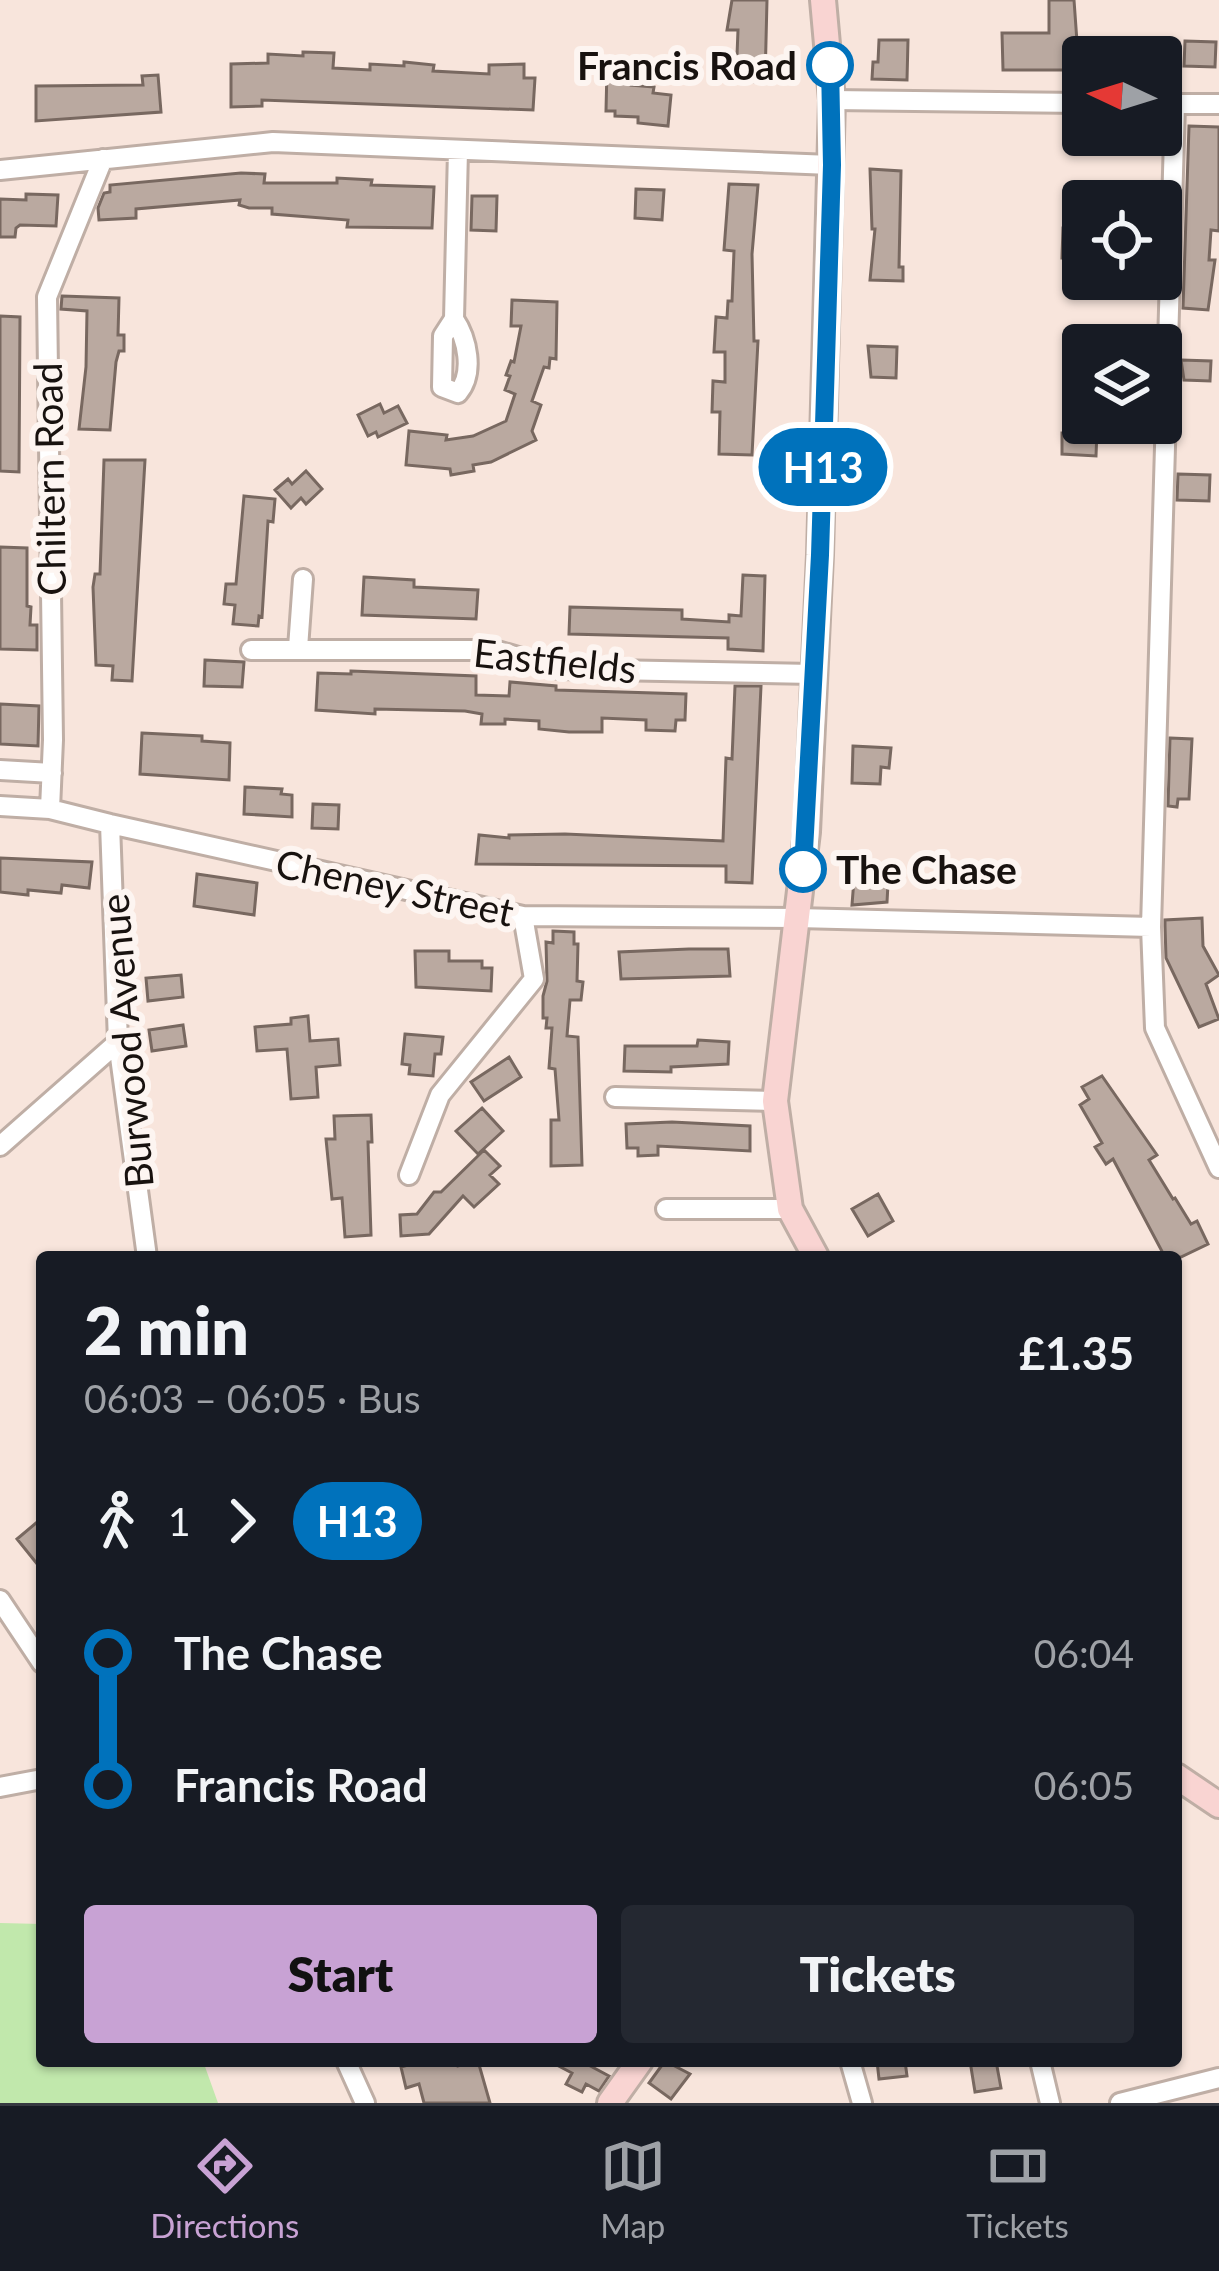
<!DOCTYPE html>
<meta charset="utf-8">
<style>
body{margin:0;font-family:Lato,sans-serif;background:#242831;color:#f1f3f6;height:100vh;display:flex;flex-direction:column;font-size:45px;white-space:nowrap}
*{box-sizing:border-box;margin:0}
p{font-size:39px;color:#9ea1a6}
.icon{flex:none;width:66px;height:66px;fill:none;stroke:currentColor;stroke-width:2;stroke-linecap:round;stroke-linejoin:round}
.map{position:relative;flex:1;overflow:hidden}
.details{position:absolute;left:36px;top:1251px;width:1146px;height:816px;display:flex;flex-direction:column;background:#171b24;border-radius:12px;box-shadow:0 3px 9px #0004}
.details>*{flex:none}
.badge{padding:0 24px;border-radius:39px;font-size:42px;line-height:78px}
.needle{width:78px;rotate:274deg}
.tools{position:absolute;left:1062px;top:36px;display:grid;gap:24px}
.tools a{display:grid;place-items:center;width:120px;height:120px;border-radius:12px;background:#171b24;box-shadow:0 3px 9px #0004;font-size:60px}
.map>.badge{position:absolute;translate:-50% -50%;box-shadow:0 0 0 6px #fff}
.legs{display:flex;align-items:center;gap:18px;height:132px;padding:0 48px;font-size:39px}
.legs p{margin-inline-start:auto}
.overview{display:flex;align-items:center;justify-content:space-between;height:204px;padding:0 48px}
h1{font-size:66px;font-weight:800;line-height:90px}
.primary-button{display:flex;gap:24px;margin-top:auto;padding:24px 48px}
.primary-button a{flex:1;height:138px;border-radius:12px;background:#c8a2d4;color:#111;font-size:48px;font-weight:800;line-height:138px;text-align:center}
.primary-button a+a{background:#242831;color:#f1f3f6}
ul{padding:0 48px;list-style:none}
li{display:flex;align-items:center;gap:42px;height:132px;font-size:45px}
li i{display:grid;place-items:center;width:18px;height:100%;margin:0 15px;background:currentColor}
li i::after{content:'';width:30px;height:30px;margin:-15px;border:9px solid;border-radius:50%;background:#171b24}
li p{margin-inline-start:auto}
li:first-child i{background:linear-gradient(#0000 50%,currentColor 0)}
li:last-child i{background:linear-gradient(currentColor 50%,#0000 0)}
.menu{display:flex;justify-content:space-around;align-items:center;height:168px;border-top:3px solid #363941;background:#171b24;font-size:33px;color:#9ea1a6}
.menu a{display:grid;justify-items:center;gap:6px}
.menu .active{color:#c8a2d4}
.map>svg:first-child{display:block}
.green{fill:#c1e8ac}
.building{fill:#baa9a0;stroke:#786860;stroke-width:3}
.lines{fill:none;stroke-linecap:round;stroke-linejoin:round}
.street-casing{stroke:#bfaea5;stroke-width:24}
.secondary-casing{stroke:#bfaea5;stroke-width:30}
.street{stroke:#fff;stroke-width:18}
.secondary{stroke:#f9d4d2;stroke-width:24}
.line-1-casing{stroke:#fff;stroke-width:27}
.line-1{stroke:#0072bc;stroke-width:18}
.stop-1-dot{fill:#fff;stroke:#0072bc;stroke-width:6}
.labels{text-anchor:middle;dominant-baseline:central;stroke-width:12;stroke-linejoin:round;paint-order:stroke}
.stop-label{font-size:39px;font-weight:bold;fill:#18120f;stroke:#fdf5f1;text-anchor:end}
.street-label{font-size:39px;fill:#18120f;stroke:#fdf5f1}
</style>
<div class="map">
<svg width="1219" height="2103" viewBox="0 0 1219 2103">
<rect width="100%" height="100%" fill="#f8e5dc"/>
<path class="green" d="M0,1923l42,1v137h161l15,42h-218z"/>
<path class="building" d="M732,0h35l-2,82 -29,-1 2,-51h-11z
M1049,0h25l5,70h-76l-1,-37h47z
M879,40h29l-1,40 -35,-1 1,-17h5z
M1185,41l31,1 -1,25 -31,-1z
M303,52l31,1 -1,15 37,2v-6l34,2v-4l30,3 -1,6 56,3v-9l35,-1v14h11l-2,32 -271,-10v6l-31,1v-43l37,-1v-9l35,2z
M607,68l24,1v16l23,2 -1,6 18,2 -3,31 -30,-3v-6l-23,-1v-5h-9z
M158,75l3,37 -125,9v-35l107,-1 -1,-9z
M1189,126l30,1v104l-8,-1 -2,30h6l-7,50 -25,-2z
M870,169l31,2 -2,96h4v14l-33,-1 5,-51h-3z
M241,173l24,1 -1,9h73v-5l35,2 -1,5 63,2 -2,41 -85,-1 1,-7 -76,-6v-6h-23l-10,-3 1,-5 -104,9v9l-37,2 -1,-12 6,-15 6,-1v-7z
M729,184l29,1 -6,69 2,87h4l-6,114 -33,-1 1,-42h-8l1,-31 12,1v-30h-11l2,-35 11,1 1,-17h4l2,-50 -10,-1z
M636,189l28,1 -2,30 -27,-2z
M26,194l32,1 -2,31 -36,-1 -4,3 -1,9h-15v-38l26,1z
M472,196h25l-1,35 -25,-1z
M1063,228l20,1v60l-15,-1 1,-30h-7z
M62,296l57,2 -1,37h6v16h-5l-3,11 -6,68 -31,-1 7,-62 1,-56 -26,-2z
M512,300l45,2 -1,57 -6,-1 -1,10 -5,-1 -12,34 9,4 -9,26 4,9 -45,22 -18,3 1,6 -23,4 -1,-6 -44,-4 3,-34 38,4 -1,5 27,-4 33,-15 9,-27 -10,-4 5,-14 -4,-1 5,-14 3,1 7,-36h-10z
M0,316l20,1 -1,155 -19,-1z
M868,346l29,1 -1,31 -25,-1z
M1181,360l30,1 -1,20 -26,-1z
M380,404l4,9 14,-7 9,17 -29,14 -2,-5 -8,4 -10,-21z
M1078,429l19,1 -1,26 -34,-2v-21h16z
M104,460h41l-13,221 -20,-1 1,-14 -17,-1 -3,-78 2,-13h5z
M306,471l16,18 -16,15 -5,-6 -10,10 -16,-18 13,-11 4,5z
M1178,474l32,1 -1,26 -32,-1z
M244,496l31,3 -2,23 -5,-1 -6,96 -3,-1 -1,10 -25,-2 2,-19 -11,-1 2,-20h10z
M0,547l27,1v58l4,1 -1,18h7v25l-37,-1z
M743,575l22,1 -2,75 -35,-2v-11l-159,-4 1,-27 112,3v9l47,3v-7l12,1z
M364,577l50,3v7l64,3 -2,29 -114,-4z
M205,660l39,2 -2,25 -38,-1z
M351,671l125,5v19l33,1 1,-14 46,4v4l130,4 -1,26h-9l-1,11 -29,-1v-10l-44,-2v14h-33l-30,-3v-8l-34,-2v5h-24l1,-10 -17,-3 -90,-2v5l-59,-4 2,-37 33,1z
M735,686h26l-9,197 -26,-1v-16l-250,-2 3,-29 30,3v-3l56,-1 158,7 3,-83 6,1z
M0,704l39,2 -1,40 -38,-2z
M142,733l60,3v5l28,2 -1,37 -89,-6z
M1170,738l22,1 -3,60h-11l-1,8 -9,-1z
M853,746l38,2 -2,20 -8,-1 -1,17 -28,-1z
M245,787l37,2 -1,5 11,1v22l-48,-3z
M313,804l26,1 -1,24 -26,-1z
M0,858l92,4 -3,26 -27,-3 -1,8 -33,-3v5l-28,-3z
M197,874l60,9 -3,32 -60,-9z
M854,879l34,5 -1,18 -35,3z
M1202,918l1,28 16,29 -13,9 13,35 -20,8 -33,-69 -1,-32v-6z
M553,931l21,1v12h4l-1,37 6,1 -2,18h-11l-3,36 11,1 4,128 -31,1v-46h8l-4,-51 -6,-1 3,-40h-6l1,-10h-4v-22l4,-15 -1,-39 7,1z
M689,949h39l2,27 -109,3 -2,-27z
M415,951h34v10h33v7h10l-1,23 -75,-4z
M181,975l2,22 -35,4 -2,-23z
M308,1016l2,25 28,-2 2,26 -24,2 2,30 -27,2 -4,-50 -30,2 -2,-24 36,-3v-6z
M183,1025l3,21 -34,5 -3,-21z
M405,1034l38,3 -2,17h-6l-2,22 -24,-2 1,-9 -8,-1z
M698,1040l31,2 -1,22 -57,3v5l-47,-1 1,-25h72z
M509,1057l12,20 -37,24 -13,-19z
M1102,1076l55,79 -8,5 24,39 2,-1 16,26 6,-3 11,23 -27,13h-16l-52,-98 -7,5 -11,-17 7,-4 -22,-38 9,-6 -7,-12z
M482,1108l21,23 -25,23 -22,-23z
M371,1115l1,27h-4l3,93 -26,2 -3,-39 -10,1 -6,-60h9l-1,-23z
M672,1122l78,4v25l-92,-5v9l-20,1v-8h-11l-1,-24z
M484,1150l16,16 -10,9 9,9 -25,23 -11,-11 -34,38 -28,2 -1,-21 17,-1 17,-22h7z
M878,1194l15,27 -25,15 -16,-27z
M42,1518v52l-25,-31z
M422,2061h35l1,5 20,-5 12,42h-66l-5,-19 -13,4 -5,-21z
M549,2061h32l28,15 -10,15 -13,-7 -4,8 -16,-8 6,-11z
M665,2061l25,13 -19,25 -22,-16z
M877,2061h28l2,15 -28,3z
M970,2061h26l5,27 -26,4z"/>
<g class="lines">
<g class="street-casing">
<path id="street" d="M832,100l251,3
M1161,104h58
M1175,104l-24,823 4,101 64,140
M0,170l273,-28 558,23
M454,319l-11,17 -1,51 16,6c17,-20 9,-55 -4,-74l4,-169
M298,648l5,-69
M251,650h243l65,19 254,5
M0,770l52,3
M0,806l50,3 60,15 413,92 274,2 354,9
M50,809l3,-69 -6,-443 56,-138
M110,824l8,218 29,215
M615,1097l160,4
M0,1146l118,-104
M409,1175l31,-80 94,-116 -11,-63
M666,1209h124
M0,1600l42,63
M0,1787l42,-8
M346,2061l19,42
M850,2061l12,42
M1040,2061l10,42
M1120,2103l99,-25"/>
</g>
<g class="secondary-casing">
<path id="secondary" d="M816,1257l-26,-48 -15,-108 32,-269 13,-277 12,-455 -9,-100
M1176,1776l43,29
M610,2103l30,-42"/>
</g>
<use href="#street" class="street"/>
<use href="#secondary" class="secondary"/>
</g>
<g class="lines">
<g class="line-1-casing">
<path id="line-1" d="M803,869l17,-314 12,-390 -2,-100"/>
</g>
<use href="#line-1" class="line-1"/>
</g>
<g class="stop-1-dot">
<circle cx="830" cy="65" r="21"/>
<circle cx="803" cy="869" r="21"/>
</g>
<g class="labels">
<g class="stop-label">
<text x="797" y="65">Francis Road</text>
<text x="836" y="869" text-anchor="start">The Chase</text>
</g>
<g class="street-label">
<text transform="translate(49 479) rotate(-91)">Chiltern Road</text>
<text transform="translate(555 660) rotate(6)">Eastfields</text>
<text transform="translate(395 887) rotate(12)">Cheney Street</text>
<text transform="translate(126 1041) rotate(-95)">Burwood Avenue</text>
</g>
</g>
</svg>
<div class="tools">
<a><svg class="needle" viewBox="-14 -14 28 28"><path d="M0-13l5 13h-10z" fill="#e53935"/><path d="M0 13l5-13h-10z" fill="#9ea1a6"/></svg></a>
<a><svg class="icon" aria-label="locate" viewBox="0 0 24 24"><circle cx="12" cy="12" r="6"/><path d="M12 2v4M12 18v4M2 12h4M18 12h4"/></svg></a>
<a><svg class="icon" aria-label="layers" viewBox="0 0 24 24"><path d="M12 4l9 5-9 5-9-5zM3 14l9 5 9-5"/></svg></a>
</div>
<b class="badge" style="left:823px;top:467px;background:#0072bc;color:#fff">H13</b>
<section class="details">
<div class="overview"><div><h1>2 min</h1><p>06:03 – 06:05 · Bus</p></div><b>£1.35</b></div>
<div class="legs"><svg class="icon" aria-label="walk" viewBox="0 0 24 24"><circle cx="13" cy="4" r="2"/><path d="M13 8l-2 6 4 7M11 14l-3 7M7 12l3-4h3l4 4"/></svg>1<svg class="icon" aria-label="forward" viewBox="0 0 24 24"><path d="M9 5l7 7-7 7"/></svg><b class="badge" style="background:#0072bc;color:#fff">H13</b></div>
<ul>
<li><i style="color:#0072bc"></i><b>The Chase</b><p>06:04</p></li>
<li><i style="color:#0072bc"></i><b>Francis Road</b><p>06:05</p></li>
</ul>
<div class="primary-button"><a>Start</a><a>Tickets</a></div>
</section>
</div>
<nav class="menu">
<a class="active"><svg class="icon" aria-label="directions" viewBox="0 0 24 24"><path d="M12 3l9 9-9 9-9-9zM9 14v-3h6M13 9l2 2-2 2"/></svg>Directions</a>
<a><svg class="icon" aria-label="map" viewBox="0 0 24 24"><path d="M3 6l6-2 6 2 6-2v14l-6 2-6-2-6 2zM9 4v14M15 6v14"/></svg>Map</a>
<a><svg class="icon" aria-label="tickets" viewBox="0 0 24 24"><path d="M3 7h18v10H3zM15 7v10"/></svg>Tickets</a>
</nav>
